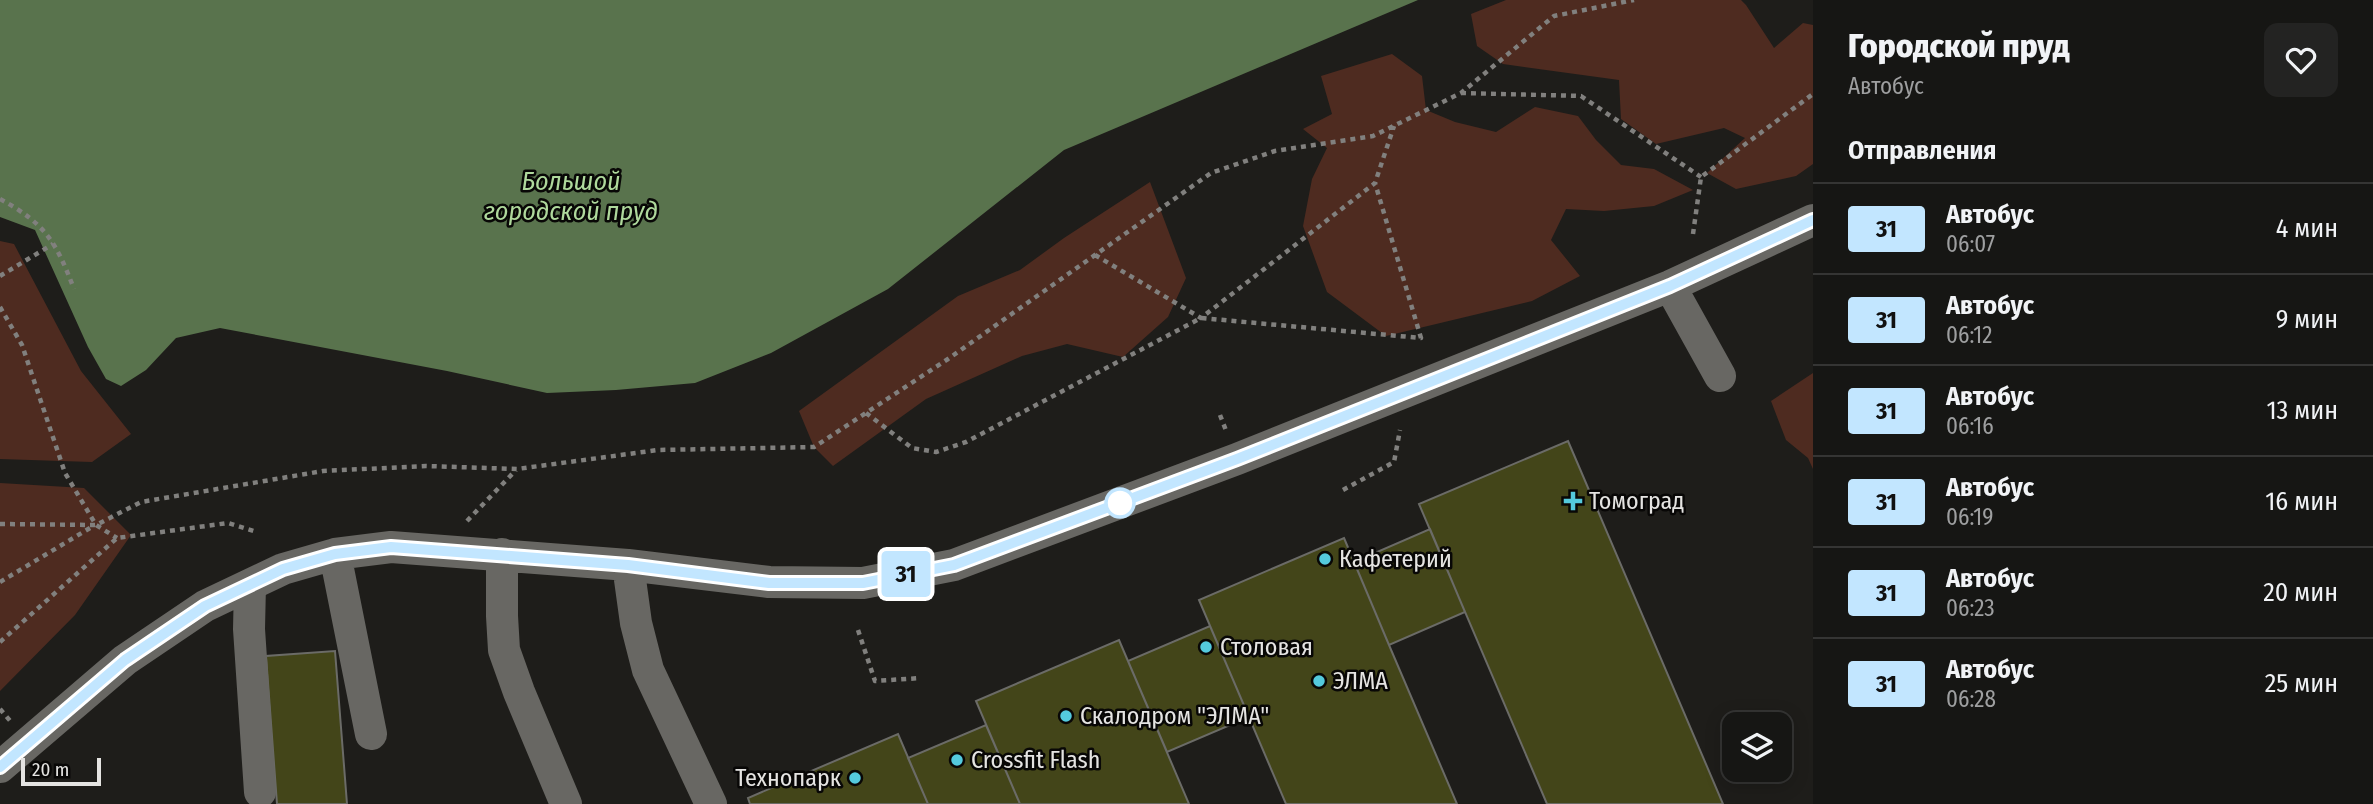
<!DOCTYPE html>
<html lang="ru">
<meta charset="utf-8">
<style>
body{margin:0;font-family:"Fira Sans Condensed",sans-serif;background:#232322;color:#f1f3f6;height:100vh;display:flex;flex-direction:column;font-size:26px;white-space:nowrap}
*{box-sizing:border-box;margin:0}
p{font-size:23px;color:#9e9fa0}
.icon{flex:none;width:38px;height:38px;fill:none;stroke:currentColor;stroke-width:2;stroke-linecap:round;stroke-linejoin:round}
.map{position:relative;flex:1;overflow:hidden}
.drawer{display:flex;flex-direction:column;background:#161614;width:560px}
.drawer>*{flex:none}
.badge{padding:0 14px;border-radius:5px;font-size:24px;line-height:46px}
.fabs{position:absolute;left:1722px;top:712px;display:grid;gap:14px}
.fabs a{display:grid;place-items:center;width:70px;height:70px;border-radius:14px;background:#161614;box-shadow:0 4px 18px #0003,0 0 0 2px #353534;font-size:35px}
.scale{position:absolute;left:21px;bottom:18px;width:80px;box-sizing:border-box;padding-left:7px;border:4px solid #e5e4e2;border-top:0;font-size:19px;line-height:24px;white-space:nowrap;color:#e5e4e2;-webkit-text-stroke:5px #080706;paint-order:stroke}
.map>.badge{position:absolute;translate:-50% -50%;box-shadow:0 0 0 4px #fff}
h2{padding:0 35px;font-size:26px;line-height:63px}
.round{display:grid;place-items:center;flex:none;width:74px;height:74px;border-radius:14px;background:#232322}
.overview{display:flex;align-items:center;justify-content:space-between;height:119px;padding:0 35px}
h1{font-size:33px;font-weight:800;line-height:52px}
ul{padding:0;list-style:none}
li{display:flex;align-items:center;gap:21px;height:91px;padding:0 35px;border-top:2px solid #353534}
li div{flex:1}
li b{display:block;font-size:26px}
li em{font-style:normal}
li .badge{min-width:77px;font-weight:700;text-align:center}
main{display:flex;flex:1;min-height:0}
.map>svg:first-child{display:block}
.green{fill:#4e2b20}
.water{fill:#59734d}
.building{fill:#434519;stroke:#6b6b67;stroke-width:2}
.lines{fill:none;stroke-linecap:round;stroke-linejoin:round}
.path{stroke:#81807e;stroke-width:4.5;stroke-dasharray:5 5;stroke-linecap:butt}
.minor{stroke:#686763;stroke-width:32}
.line-casing{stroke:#fff;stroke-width:16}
.line{stroke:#c2e6ff;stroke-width:10}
.poi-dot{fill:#54cadd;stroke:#080706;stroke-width:2.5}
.stop-dot{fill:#fff;stroke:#c2e6ff;stroke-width:3.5}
.labels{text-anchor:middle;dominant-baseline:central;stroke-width:5;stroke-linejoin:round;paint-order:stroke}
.poi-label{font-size:24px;fill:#e5e4e2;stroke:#080706;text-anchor:start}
.water-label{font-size:26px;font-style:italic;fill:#afd99c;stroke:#080706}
</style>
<main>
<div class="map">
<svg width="1813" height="804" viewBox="0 0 1813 804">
<rect width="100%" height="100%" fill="#1e1d1a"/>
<path class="green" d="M1506,0h235l5,5 28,43 29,-25 10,2v139l-17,12 -60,13 -29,-16 38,-35 -21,-10 -68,16 -35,-25 -2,-39 -116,-16 -26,-18 -6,-32z
M1392,54l30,22 4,34 29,12 41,10 39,-25 43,9 18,24 25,25 33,4 39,21 -39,16 -50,5 -38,-2 -15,31 29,36 -48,25 -146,35 -59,-44 -24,-66 9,-47 15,-31 -24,-19 29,-15 -11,-38z
M1150,182l36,96 -18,39 -45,40 -56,-13 -45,12 -96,43 -93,67 -19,-19 -15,-36 159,-115 62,-26 44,-32z
M0,241l14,3 67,127 50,63 -39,28 -92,-3z
M1813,373v96l-5,-11 -22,-18 -15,-39z
M0,483l84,5 47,47 -56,80 -75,76z"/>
<path class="water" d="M0,0h1418l-354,150 -176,139 -117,64 -76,30 -79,7 -69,3 -100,-22 -227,-43 -44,10 -30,32 -25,16 -15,-7 -18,-32 -53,-117 -35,-13z"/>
<path class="building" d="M1568,441l12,28 143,335h-176l-128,-300z
M1430,529l35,83 -76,33 -35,-83z
M1344,538l45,107 68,159h-171l-87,-204z
M1210,626l39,91 -82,35 -39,-91z
M1119,640l70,164h-169l-44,-103z
M335,651l12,153h-70l-11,-148z
M986,725l34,79h-92l-20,-46z
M898,734l30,70h-178l-2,-6z"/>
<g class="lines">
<path class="path" d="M1461,93l120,3 120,81
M0,199c46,25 56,43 74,90
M1693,234l8,-57 112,-83
M1095,255l106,63 174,-135 19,-57
M0,276l53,-32
M0,307l22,38 43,128 31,52 21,13
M866,413l46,35 24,4 30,-10 235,-124 220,20 -46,-155
M1220,415l7,18
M1343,490l51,-28 6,-32
M467,521l49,-51
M0,524l96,1 45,-23 182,-31 103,-5 91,3 141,-19 156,-3 134,-88 263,-186 64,-22 98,-15 88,-43 93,-77 80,-16
M0,582l95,-57
M858,630l17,51 46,-3
M0,642l117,-104 111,-15 29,9
M0,709l12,14"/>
<path class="minor" d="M1670,286l50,90
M335,554l36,180
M502,554v62l2,34 15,42 47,112
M628,565l8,58 12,47 63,134
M250,585l-1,44 11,163
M0,767l125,-107 80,-54 78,-37 52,-15 56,-7 237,18 141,17 94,1 91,-18 283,-106 433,-173 143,-66"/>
</g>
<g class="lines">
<g class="line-casing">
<path id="line" d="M0,767l125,-107 80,-54 78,-37 52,-15 56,-7 237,18 141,18h94l91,-18 283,-106 433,-173 143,-66"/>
</g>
<use href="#line" class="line"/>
</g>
<g class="poi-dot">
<path d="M1569.5 490.5h7v7h7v7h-7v7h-7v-7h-7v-7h7z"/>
<circle cx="1325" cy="559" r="7"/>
<circle cx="1206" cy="647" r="7"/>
<circle cx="1319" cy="681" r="7"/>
<circle cx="1066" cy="716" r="7"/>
<circle cx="957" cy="760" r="7"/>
<circle cx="855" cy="778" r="7"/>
</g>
<circle class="stop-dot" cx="1120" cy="503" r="14"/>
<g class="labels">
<g class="poi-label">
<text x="1589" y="501">Томоград</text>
<text x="1339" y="559">Кафетерий</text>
<text x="1220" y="647">Столовая</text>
<text x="1333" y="681">ЭЛМА</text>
<text x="1080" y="716">Скалодром "ЭЛМА"</text>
<text x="971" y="760">Crossfit Flash</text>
<text x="841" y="778" text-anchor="end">Технопарк</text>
</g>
<g class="water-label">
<text x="571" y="181">Большой<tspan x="571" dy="30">городской пруд</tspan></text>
</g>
</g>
</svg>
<div class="fabs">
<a><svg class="icon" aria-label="layers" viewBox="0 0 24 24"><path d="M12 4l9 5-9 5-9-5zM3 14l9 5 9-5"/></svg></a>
</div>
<div class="scale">20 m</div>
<b class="badge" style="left:906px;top:574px;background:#c2e6ff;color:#111">31</b>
</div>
<section class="drawer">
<div class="overview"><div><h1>Городской пруд</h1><p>Автобус</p></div><a class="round"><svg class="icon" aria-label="heart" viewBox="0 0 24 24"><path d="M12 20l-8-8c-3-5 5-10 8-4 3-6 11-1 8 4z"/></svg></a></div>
<h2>Отправления</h2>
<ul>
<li><span class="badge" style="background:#c2e6ff;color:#111">31</span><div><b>Автобус</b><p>06:07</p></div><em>4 мин</em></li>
<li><span class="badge" style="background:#c2e6ff;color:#111">31</span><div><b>Автобус</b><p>06:12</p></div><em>9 мин</em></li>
<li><span class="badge" style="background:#c2e6ff;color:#111">31</span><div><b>Автобус</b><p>06:16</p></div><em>13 мин</em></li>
<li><span class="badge" style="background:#c2e6ff;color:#111">31</span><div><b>Автобус</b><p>06:19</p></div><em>16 мин</em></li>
<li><span class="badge" style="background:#c2e6ff;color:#111">31</span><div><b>Автобус</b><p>06:23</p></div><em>20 мин</em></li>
<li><span class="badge" style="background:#c2e6ff;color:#111">31</span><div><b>Автобус</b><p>06:28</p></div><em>25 мин</em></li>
</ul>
</section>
</main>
